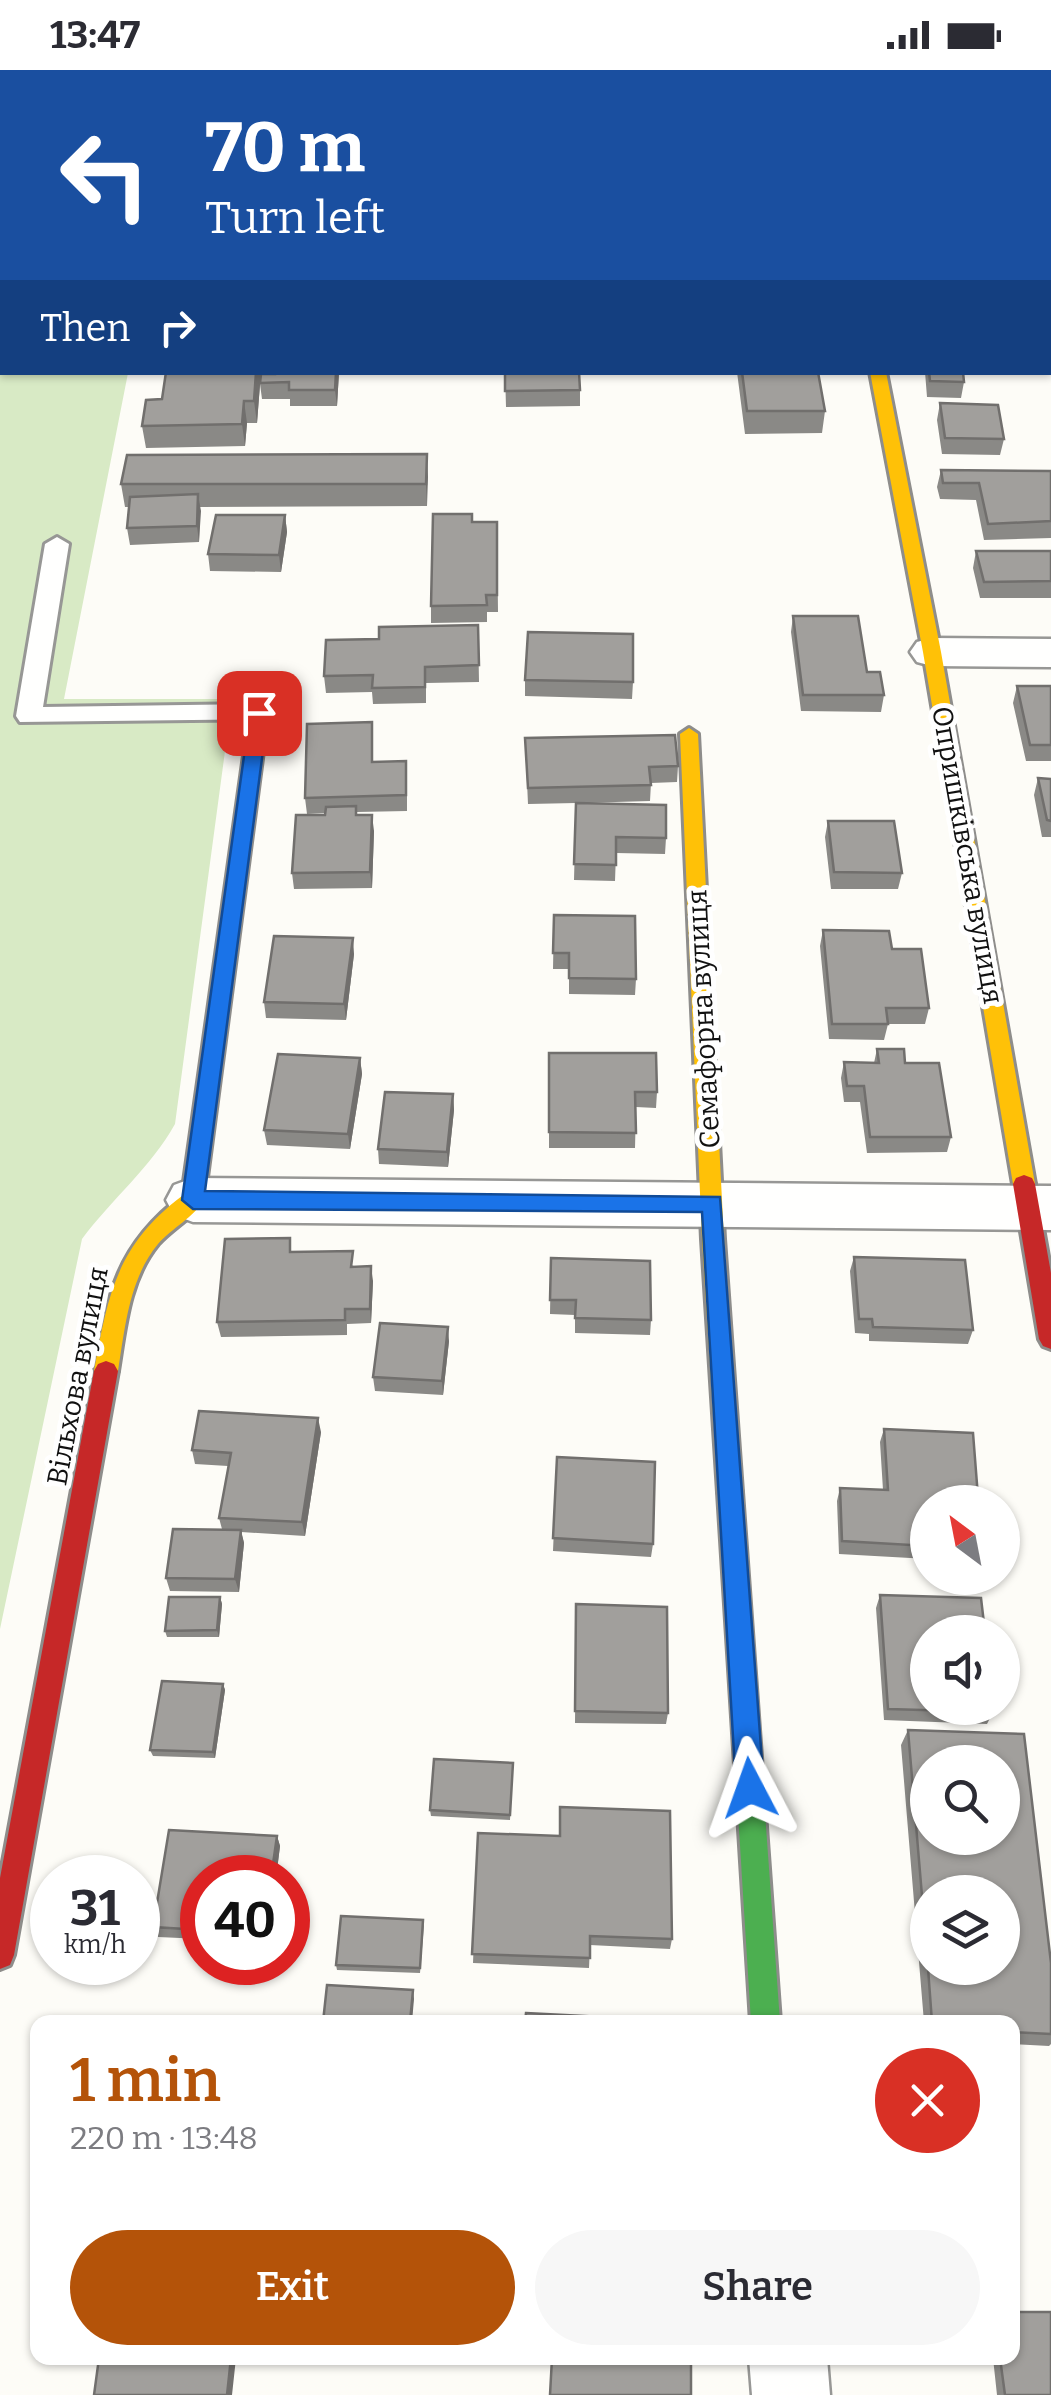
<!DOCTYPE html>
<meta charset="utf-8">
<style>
body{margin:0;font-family:Bitter,serif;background:#f7f7f7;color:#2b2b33;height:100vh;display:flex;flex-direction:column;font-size:38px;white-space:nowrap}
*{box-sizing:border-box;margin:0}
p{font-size:32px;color:#7c7c81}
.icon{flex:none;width:55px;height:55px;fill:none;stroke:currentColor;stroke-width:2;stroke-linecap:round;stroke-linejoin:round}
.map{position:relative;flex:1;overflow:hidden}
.side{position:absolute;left:30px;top:1945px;width:990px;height:350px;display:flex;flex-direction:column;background:#fff;border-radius:20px;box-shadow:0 2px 8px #0004}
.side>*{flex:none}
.top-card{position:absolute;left:0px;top:0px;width:1052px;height:305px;box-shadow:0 2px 8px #0004;background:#1a4fa0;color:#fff;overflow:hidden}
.needle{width:65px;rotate:328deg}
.tools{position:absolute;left:910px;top:1415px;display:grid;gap:20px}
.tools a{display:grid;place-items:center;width:110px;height:110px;border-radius:50%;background:#fff;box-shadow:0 2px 8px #0004;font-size:50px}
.speed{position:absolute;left:30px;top:1785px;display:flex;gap:20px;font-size:50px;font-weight:700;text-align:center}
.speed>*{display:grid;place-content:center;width:130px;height:130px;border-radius:50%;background:#fff;box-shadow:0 2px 8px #0004;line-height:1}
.speed small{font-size:25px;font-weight:400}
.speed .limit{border:15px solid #d22;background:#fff;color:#111}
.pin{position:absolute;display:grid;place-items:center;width:85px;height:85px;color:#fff;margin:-42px;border-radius:20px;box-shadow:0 5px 15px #0006}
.me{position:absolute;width:110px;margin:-55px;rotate:356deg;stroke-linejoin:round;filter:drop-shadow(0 0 8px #0008)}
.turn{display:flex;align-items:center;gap:35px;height:210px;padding:0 40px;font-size:45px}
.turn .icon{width:130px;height:130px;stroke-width:2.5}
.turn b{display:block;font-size:70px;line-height:85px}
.then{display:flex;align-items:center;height:95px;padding:0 40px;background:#0003;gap:20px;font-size:38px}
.round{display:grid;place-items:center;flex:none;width:105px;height:105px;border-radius:52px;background:#f7f7f7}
.summary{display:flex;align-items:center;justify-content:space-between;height:170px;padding:0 40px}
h1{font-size:60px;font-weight:600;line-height:75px;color:#b45309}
.button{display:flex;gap:20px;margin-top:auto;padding:20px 40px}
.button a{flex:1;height:115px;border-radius:60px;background:#b45309;color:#fff;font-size:40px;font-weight:600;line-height:115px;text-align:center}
.button a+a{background:#f7f7f7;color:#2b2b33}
.status{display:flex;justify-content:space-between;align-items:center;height:70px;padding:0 50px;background:#fff;direction:ltr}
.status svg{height:28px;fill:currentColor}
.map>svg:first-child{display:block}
</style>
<div class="status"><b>13:47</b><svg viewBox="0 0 49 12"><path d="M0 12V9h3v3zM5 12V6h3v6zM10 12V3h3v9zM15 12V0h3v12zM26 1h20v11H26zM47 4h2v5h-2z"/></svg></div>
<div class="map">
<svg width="1051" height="2325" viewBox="0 0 1051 2325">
<rect width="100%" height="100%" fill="#fdfcf7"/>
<path fill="#d8eac5" d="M0,0L562,2H2V302L128,303L64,629H232L175,1054C151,1097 112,1129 82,1169L0,1559Z"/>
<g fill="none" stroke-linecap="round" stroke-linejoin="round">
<defs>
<path id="lane" d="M57,467L69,474L43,637L259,634L268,637L272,643L268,649L20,652L16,646L45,474Z"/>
<path id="street" d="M803,0H835V2H804Z
M1050,201H1051V223H1050Z
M932,568L1051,569V597L932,596L917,592L910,582L917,572Z
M193,1108L1051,1116V1160L193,1152L174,1145L166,1130L174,1115Z
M749,2288H827L830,2325H752Z"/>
<path id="fast" d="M730,1411L739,1414L742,1422L780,1952H751L718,1422L721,1414Z"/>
<path id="slow" d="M870,302H886L941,582L1035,1114L1032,1120H1016L1013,1114L923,582Z
M259,637L268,643L204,1130C194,1147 172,1158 158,1174C129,1209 125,1258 118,1301L114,1308L106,1311L98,1308L94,1301C108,1224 117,1175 182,1126L250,643Z
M689,658L698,664L724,1169L742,1422L739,1430L730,1433L721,1430L718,1422L702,1169L680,664Z"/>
<path id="jam" d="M1024,1105L1032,1108L1035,1114L1051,1203V1279L1043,1276L1039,1269L1013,1114L1016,1108Z
M106,1291L114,1294L118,1301L14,1885L10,1895L0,1899V1808L94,1301L98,1294Z"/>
</defs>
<use href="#lane" stroke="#979795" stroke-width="6"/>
<use href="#street" stroke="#979795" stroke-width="5"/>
<use href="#fast" stroke="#8e8d8b" stroke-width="6"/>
<use href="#slow" stroke="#8e8d8b" stroke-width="6"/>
<use href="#jam" stroke="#8e8d8b" stroke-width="6"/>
<use href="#lane" fill="#fffffe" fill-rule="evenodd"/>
<use href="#street" fill="#fffffe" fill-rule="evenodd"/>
<use href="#fast" fill="#4caf50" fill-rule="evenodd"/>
<use href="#slow" fill="#ffc107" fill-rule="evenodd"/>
<use href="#jam" fill="#c62828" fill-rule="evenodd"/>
</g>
<path fill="#8a8986" d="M587,0H627V2H587Z
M728,0H778V2H728Z
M275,302H339L337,336H290V329H262L260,314L257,353H247L245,376L146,378L142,356L162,329L260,308L275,304Z
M505,302L580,320V336L506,337Z
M737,302H818L825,341L822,363L745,364Z
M925,302H964V312L961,328L927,327Z
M940,333L1004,369L1000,385L942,384L937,350Z
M427,384V436L200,437L199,472L130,475L127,458L129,437H125L121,414Z
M941,400L1051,401V468L984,470L976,430L940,429L937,417Z
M285,445L287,462L281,502L210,501L208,484Z
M472,452H497L498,542H487V552L431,553V536Z
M976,481H1051V528H980L973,498Z
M793,546L867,602L884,625L881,642L801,641L791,562Z
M478,555L479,612L426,613V633L373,634L372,622L326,623L324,606L379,569Z
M525,610L633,612L632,629L525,626Z
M1017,616H1051V691H1026L1013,633Z
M372,652L373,692L407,707V741L357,742V745L374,761L372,818L294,819L292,803L325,745L326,743L307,744L305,728Z
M525,668L678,696L677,712L651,713L650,731L581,733L666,768L665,784L616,783L615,811L574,810L576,733L528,734Z
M1038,708L1051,709V767H1042L1034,725Z
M828,751L902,803L898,819H831L825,767Z
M554,845L636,909L635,925L569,924V899H553Z
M823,860L892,879L929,938L925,954H888L884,970L829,969L820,876Z
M354,884L346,950L266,948L264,932Z
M877,979L905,993L951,1067L947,1082L867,1083L860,1032H844L841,1008L844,992L874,993Z
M549,983L657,1022L656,1038L636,1037L635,1078H549Z
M360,988L362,1004L350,1079L267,1075L264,1060Z
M453,1024L454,1040L448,1097L379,1094L378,1079Z
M293,1182L354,1196L373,1211L371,1253L347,1254V1265L221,1267L217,1252Z
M854,1187L973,1260L968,1274L869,1271V1264L855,1263L850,1201Z
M551,1188L651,1250L650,1265L575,1263V1245L550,1244Z
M449,1271L443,1325L375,1321L373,1307Z
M884,1359L978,1427L976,1432H928V1489L839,1484L837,1431L840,1418L883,1420L880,1372Z
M321,1362L305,1466L241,1462L244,1473L239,1522L170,1521L166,1508L222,1459L219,1448L228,1396L195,1394L192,1380Z
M557,1387L653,1474L651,1487L553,1481Z
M880,1525L993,1642L987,1654L884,1650L876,1538Z
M220,1527L222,1534L219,1567H167L165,1561Z
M576,1534L668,1643L666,1654L575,1653Z
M223,1614L225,1620L215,1688L153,1686L150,1680Z
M908,1660L1051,1893V1974L1049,1976L1012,1974V1952H924L901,1675Z
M513,1693L510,1750L431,1746L430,1740Z
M169,1760L277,1766L280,1776L276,1808H202V1869L158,1867L153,1857Z
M478,1763L672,1869L670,1879L590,1875L589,1898L473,1893Z
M424,1855L420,1903L337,1900L336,1895Z
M993,2288H1012L1051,2325H997Z"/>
<path fill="#716f6d" d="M256,302H261L257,353L254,331Z
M336,302H339L337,336L335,320Z
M244,331L247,353L245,376L242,354Z
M427,384L428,407L427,436L426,414Z
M198,424L201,441L199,472L197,456Z
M285,445L287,462L281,502L279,485Z
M372,745L374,761L372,818L370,802Z
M353,868L354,884L346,950L344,934Z
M360,988L362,1004L350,1079L348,1064Z
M453,1024L454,1040L448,1097L447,1082Z
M371,1196L373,1211L371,1253L370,1239Z
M448,1257L449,1271L443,1325L442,1311Z
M318,1348L321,1362L305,1466L302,1452Z
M241,1460L244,1473L239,1522L235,1509Z
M220,1527L222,1534L219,1567L217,1560Z
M223,1614L225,1620L215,1688L213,1682Z
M277,1766L280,1776L276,1808H271Z
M413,1920L414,1929L412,1952H410Z
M231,2288H236L232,2325H227Z"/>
<path fill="#a19f9c" stroke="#716f6d" stroke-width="2.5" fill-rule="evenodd" d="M901,0H932L933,2H901Z
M1050,250H1051L1050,285Z
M166,302H256L254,331H244L242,354L142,356L146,330L162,329Z
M275,302H336L335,320H289V312L260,313L261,304H275Z
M505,302H579L580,320L505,321Z
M742,302H818L825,341H747Z
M929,302H963L964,312L930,311Z
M940,333L998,335L1004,369L945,368Z
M427,384L426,414H121L127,385Z
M941,400L1051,401V451L988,454L979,413H943Z
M198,424L197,456L127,458L130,427Z
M433,444H472V452H497V525H486L487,535L431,536Z
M216,445H285L279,485L208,484Z
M976,481H1051V511L984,512Z
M793,546H858L867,602H880L884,625H803Z
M478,555L479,595L425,597V617L372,618L373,605L324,606L326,570L379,569V557Z
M528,562L633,564V612L525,610Z
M1017,616H1051V675H1030Z
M372,652V692L406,691V725L305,728L307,654Z
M675,665L678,696L649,697L651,715L528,718L525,668Z
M1038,708L1051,709V751L1047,750Z
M576,733L666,735V768L616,767V795L574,794Z
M356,736V745H372L370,802L292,803L296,745H325L326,737Z
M828,751H894L902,803L834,802Z
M554,845L635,846L636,909L569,908V883H553Z
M823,860L889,861L892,879H921L929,938H886L888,954H832Z
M274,866L353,868L344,934L264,932Z
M877,979H904L905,993H939L951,1067H870L864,1016H847L844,992L879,993Z
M549,983H656L657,1022H635L636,1063L549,1062Z
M278,984L360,988L348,1064L264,1060Z
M385,1022L453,1024L447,1082L378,1079Z
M290,1168V1182L353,1181L351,1197L371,1196L370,1239H345V1250L217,1252L225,1169Z
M854,1187L965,1190L973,1260L873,1257L872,1249H859Z
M551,1188L650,1191L651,1250L575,1248L576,1230H550Z
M380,1253L448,1257L442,1311L373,1307Z
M199,1341L318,1348L302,1452L219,1448L231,1383L192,1380Z
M884,1359L973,1363L978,1427H962V1432H928V1476L842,1471L840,1418L888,1420Z
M557,1387L655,1392L653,1474L553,1468Z
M173,1459L241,1460L235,1509L166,1508Z
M880,1525L981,1528L985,1562H928V1638H993V1642L888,1639Z
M169,1527H220L217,1560L165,1561Z
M576,1534L667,1537L668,1643L575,1641Z
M162,1611L223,1614L213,1682L150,1680Z
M908,1660L1024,1664L1051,1893V1964L1012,1962V1952H932L928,1898H1002V1822H928V1897ZM928,1692H1002V1768H928Z
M434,1689L513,1693L510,1745L430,1740Z
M560,1737L670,1741L672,1869L590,1866V1888L472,1884L478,1763L560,1766Z
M169,1760L277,1766L271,1808H202V1860L153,1857Z
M341,1846L423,1850L420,1898L336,1895Z
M327,1915L413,1920L410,1952H323Z
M526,1943L680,1951V1952H525Z
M1012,2242H1051V2325H1005L1000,2288H1012Z
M99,2288H231L227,2325H94Z
M552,2288H691V2325H550Z"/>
<path fill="#1a73e8" stroke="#114b97" stroke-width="2.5" d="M259,637L268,643L205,1121L720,1127L764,1718L760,1727L750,1731L740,1727L736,1718L702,1142L193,1139L182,1130L250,643Z"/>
<g text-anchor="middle" stroke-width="10" stroke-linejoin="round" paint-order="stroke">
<g font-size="28" fill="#111" stroke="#fff">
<text transform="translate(968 785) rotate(80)" y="10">Опришківська вулиця</text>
<text transform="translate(703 949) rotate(-93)" y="10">Семафорна вулиця</text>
<text transform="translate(77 1306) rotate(-79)" y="10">Вільхова вулиця</text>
</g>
</g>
</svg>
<div class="tools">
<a><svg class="needle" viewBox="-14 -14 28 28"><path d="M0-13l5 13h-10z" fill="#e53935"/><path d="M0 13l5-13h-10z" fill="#7c7c81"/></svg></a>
<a><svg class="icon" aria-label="sound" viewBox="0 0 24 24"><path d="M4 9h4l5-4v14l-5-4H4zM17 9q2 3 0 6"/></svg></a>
<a><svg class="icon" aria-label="search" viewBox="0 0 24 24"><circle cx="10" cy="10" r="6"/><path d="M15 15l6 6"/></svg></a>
<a><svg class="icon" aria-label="layers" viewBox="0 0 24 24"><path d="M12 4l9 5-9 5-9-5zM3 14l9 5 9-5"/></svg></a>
</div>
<div class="speed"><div>31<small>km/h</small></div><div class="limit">40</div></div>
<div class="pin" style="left:259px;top:643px;background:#d93025"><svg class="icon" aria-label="arrive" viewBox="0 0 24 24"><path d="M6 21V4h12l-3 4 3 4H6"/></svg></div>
<svg class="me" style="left:750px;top:1718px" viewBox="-20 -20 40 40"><path d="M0-17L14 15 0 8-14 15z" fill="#1a73e8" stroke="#fff" stroke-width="4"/></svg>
<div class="top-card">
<div class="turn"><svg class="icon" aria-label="left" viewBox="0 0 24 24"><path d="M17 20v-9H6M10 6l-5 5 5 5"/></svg><div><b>70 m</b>Turn left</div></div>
<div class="then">Then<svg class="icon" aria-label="right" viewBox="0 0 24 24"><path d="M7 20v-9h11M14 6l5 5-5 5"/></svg></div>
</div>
<section class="side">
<div class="summary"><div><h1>1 min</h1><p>220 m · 13:48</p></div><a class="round" style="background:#d93025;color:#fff"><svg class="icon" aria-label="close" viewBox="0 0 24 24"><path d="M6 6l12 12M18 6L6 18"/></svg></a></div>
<div class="button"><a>Exit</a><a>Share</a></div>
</section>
</div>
